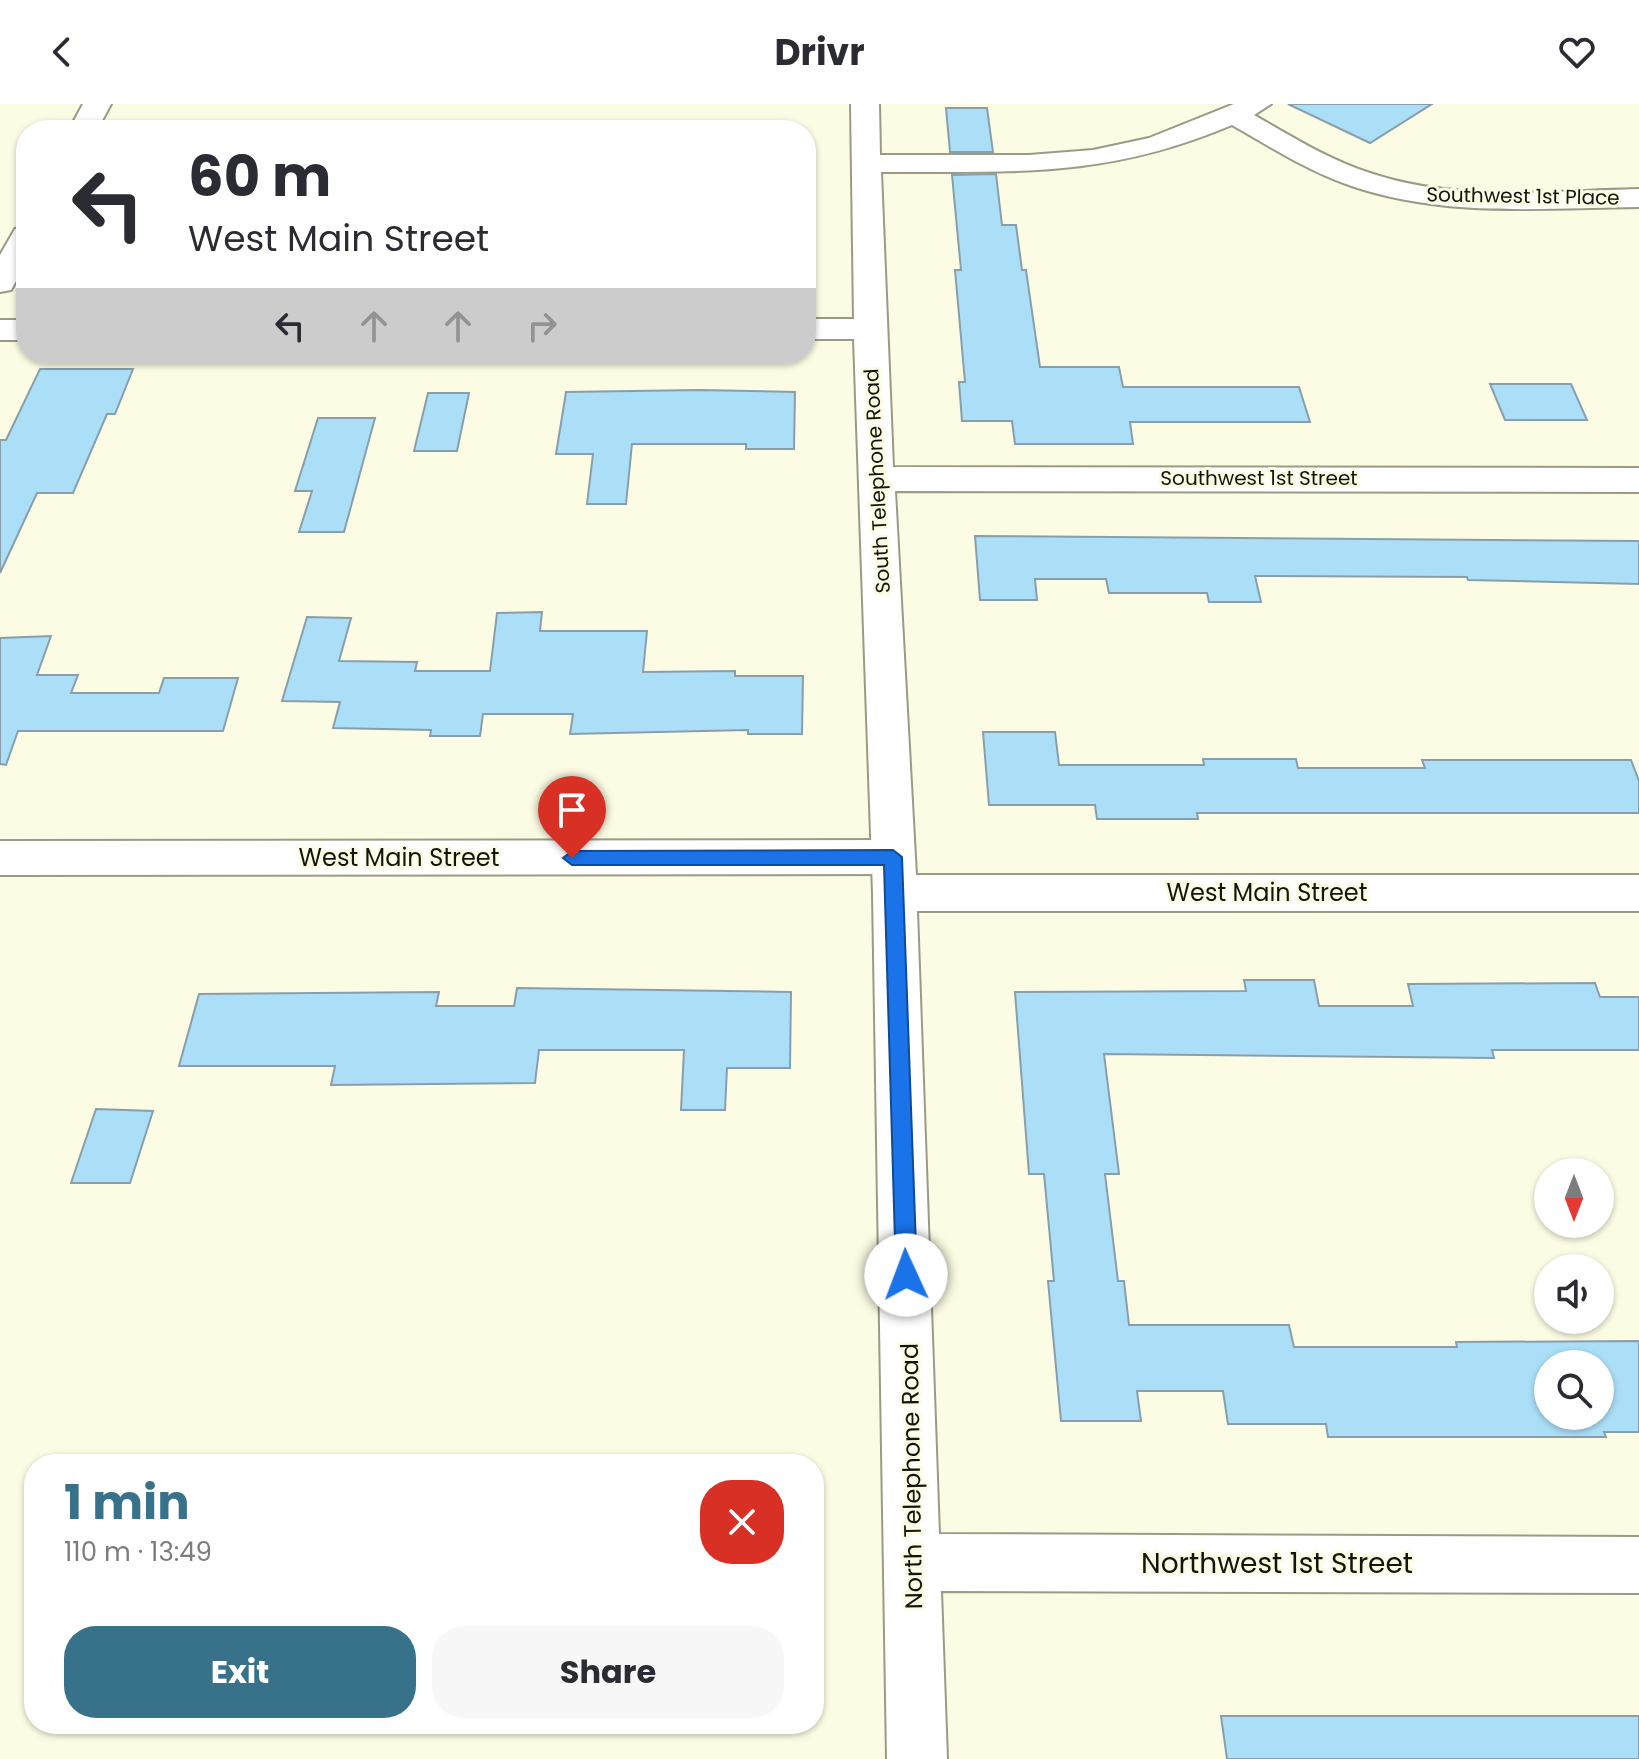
<!DOCTYPE html>
<meta charset="utf-8">
<style>
body{margin:0;font-family:Poppins,sans-serif;background:#f7f7f7;color:#2b2b33;height:100vh;display:flex;flex-direction:column;font-size:30px;white-space:nowrap}
*{box-sizing:border-box;margin:0}
p{font-size:26px;color:#7c7c81}
.icon{flex:none;width:44px;height:44px;fill:none;stroke:currentColor;stroke-width:2;stroke-linecap:round;stroke-linejoin:round}
.map{position:relative;flex:1;overflow:hidden}
.sheet{position:absolute;left:24px;top:1350px;width:800px;height:280px;display:flex;flex-direction:column;background:#fff;border-radius:32px;box-shadow:0 2px 6px #0004}
.sheet>*{flex:none}
.guide{position:absolute;left:16px;top:16px;width:800px;height:244px;border-radius:32px;box-shadow:0 2px 6px #0004;background:#fff;color:#2b2b33;overflow:hidden}
.needle{width:52px;rotate:180deg}
.buttons{position:absolute;left:1534px;top:1054px;display:grid;gap:16px}
.buttons a{display:grid;place-items:center;width:80px;height:80px;border-radius:50%;background:#fff;box-shadow:0 2px 6px #0004;font-size:40px}
.pin{position:absolute;display:grid;place-items:center;width:68px;height:68px;color:#fff;margin:-82px -34px;border-radius:50% 50% 50% 0;rotate:-45deg;box-shadow:0 0 8px #0007}
.pin .icon{rotate:45deg}
.me{position:absolute;width:88px;margin:-44px;rotate:358deg;stroke-linejoin:round;filter:drop-shadow(0 0 6px #0008)}
.turn{display:flex;align-items:center;gap:28px;height:168px;padding:0 40px;font-size:36px}
.turn .icon{width:104px;height:104px;stroke-width:2.5}
.turn b{display:block;font-size:56px;line-height:68px}
.lanes{display:flex;align-items:center;height:76px;padding:0 40px;background:#0003;justify-content:center;gap:40px;direction:ltr}
.lanes .off{opacity:.35}
.round{display:grid;place-items:center;flex:none;width:84px;height:84px;border-radius:32px;background:#f7f7f7}
.overview{display:flex;align-items:center;justify-content:space-between;height:136px;padding:0 40px}
h1{font-size:48px;font-weight:700;line-height:60px;color:#37718a}
.button{display:flex;gap:16px;margin-top:auto;padding:16px 40px}
.button a{flex:1;height:92px;border-radius:32px;background:#37718a;color:#fff;font-size:32px;font-weight:700;line-height:92px;text-align:center}
.button a+a{background:#f7f7f7;color:#2b2b33}
header{display:flex;justify-content:space-between;align-items:center;height:104px;padding:0 40px;background:#fff;font-size:36px;font-weight:700}
.map>svg:first-child{display:block}
</style>
<header><svg class="icon" aria-label="back" viewBox="0 0 24 24"><path d="M15 5l-7 7 7 7"/></svg>Drivr<svg class="icon" aria-label="heart" viewBox="0 0 24 24"><path d="M12 20l-8-8c-3-5 5-10 8-4 3-6 11-1 8 4z"/></svg></header>
<div class="map">
<svg width="1639" height="1655" viewBox="0 0 1639 1655">
<rect width="100%" height="100%" fill="#fcfce4"/>
<path fill="#abdff8" stroke="#889fab" stroke-width="2" fill-rule="evenodd" d="M1288,0H1432L1370,39Z
M946,4H987L993,48H950Z
M996,70L1002,121H1016L1022,166H1026L1040,263H1119L1123,283H1299L1310,318H1130L1133,340H1015L1012,317H962L959,278H965L955,166H961L952,71Z
M40,265H133L115,310H107L73,389H37L0,469V336H6Z
M1490,280H1571L1587,316H1505Z
M699,286L795,288L794,345H746V340H632L626,400H587L593,350H556L566,288Z
M428,289H469L457,347H414Z
M318,314H375L344,428H299L312,387H295Z
M975,432L1639,437V480L1468,476L1467,473L1255,472L1261,498H1209L1207,489H1109L1106,475H1035L1037,496H980Z
M542,508L540,527H647L643,568L735,567V572H803L802,630H748V626L570,630L573,610H483L480,632H430L431,626L333,624L340,598L282,597L307,513L351,514L339,557L417,558L415,567H490L497,509Z
M51,532L37,571H78L71,589H159L164,574H238L223,627H18L6,661L0,660V534Z
M983,628H1055L1059,661H1204L1203,655H1296L1298,664H1425L1422,656H1631L1639,677V709H1197L1198,715H1097L1095,701H989Z
M1244,876H1314L1319,902H1413L1408,880L1595,879L1600,893H1639V946H1492L1494,954L1104,950L1119,1070H1105L1118,1177H1124L1129,1221H1289L1294,1243H1457L1456,1238L1639,1237V1328H1604L1606,1333H1328L1326,1320H1228L1223,1287H1137L1141,1317H1061L1048,1177H1054L1044,1070H1029L1015,888L1246,887ZM1548,1260H1600V1312H1548Z
M517,884L791,888L790,964H727L725,1006H681L684,946H539L535,979L331,981L335,962H179L199,890L439,888L436,902H514Z
M96,1005L153,1007L130,1079H71Z
M1221,1612H1639V1655H1227Z"/>
<g fill="none" stroke-linecap="round" stroke-linejoin="round">
<defs>
<path id="minor" d="M83,0H111L97,26H69Z
M851,0H879L880,51H1029L1093,46L1149,34L1234,0H1271L1254,11C1291,32 1329,56 1370,69C1456,98 1550,87 1639,85V103C1541,104 1440,114 1346,80C1306,66 1269,42 1232,21C1105,75 1014,67 881,68L893,363L1639,364V388L895,387L916,771H1639V807H917L939,1430L1639,1433V1489L941,1487L947,1655H887L873,789L854,235H806V215H854Z
M26,122V159L11,186L0,188V151L15,125Z
M0,216H26V236H0Z"/>
<path id="major" d="M893,736L908,741L914,753L908,765L893,770L0,771V737Z"/>
</defs>
<use href="#minor" stroke="#9b9b85" stroke-width="4"/>
<use href="#major" stroke="#9b9b85" stroke-width="4"/>
<use href="#minor" fill="#fff" fill-rule="evenodd"/>
<use href="#major" fill="#fff" fill-rule="evenodd"/>
</g>
<path fill="#1a73e8" stroke="#114b97" stroke-width="2" d="M893,746L902,753L917,1171L914,1178L906,1181L899,1178L896,1171L884,761H572L563,754L572,747Z"/>
<g text-anchor="middle" stroke-width="6" stroke-linejoin="round" paint-order="stroke">
<g font-size="20" fill="#14140c" stroke="#fcfce4">
<text transform="translate(1523 92) rotate(1)" y="7">Southwest 1st Place</text>
<text x="1259" y="381">Southwest 1st Street</text>
<text transform="translate(877 377) rotate(-93)" y="7">South Telephone Road</text>
</g>
<g font-size="24" fill="#14140c" stroke="#fcfce4">
<text x="399" y="762">West Main Street</text>
<text x="1267" y="797">West Main Street</text>
<text transform="translate(912 1372) rotate(-91)" y="8">North Telephone Road</text>
</g>
<g font-size="28" fill="#14140c" stroke="#fcfce4">
<text x="1277" y="1469">Northwest 1st Street</text>
</g>
</g>
</svg>
<div class="buttons">
<a><svg class="needle" viewBox="-14 -14 28 28"><path d="M0-13l5 13h-10z" fill="#e53935"/><path d="M0 13l5-13h-10z" fill="#7c7c81"/></svg></a>
<a><svg class="icon" aria-label="sound" viewBox="0 0 24 24"><path d="M4 9h4l5-4v14l-5-4H4zM17 9q2 3 0 6"/></svg></a>
<a><svg class="icon" aria-label="search" viewBox="0 0 24 24"><circle cx="10" cy="10" r="6"/><path d="M15 15l6 6"/></svg></a>
</div>
<div class="pin" style="left:572px;top:754px;background:#d93025"><svg class="icon" aria-label="arrive" viewBox="0 0 24 24"><path d="M6 21V4h12l-3 4 3 4H6"/></svg></div>
<svg class="me" style="left:906px;top:1171px" viewBox="-20 -20 40 40"><circle r="19" fill="#fff"/><path d="M0-13L10 11 0 6-10 11z" fill="#1a73e8"/></svg>
<div class="guide">
<div class="turn"><svg class="icon" aria-label="left" viewBox="0 0 24 24"><path d="M17 20v-9H6M10 6l-5 5 5 5"/></svg><div><b>60 m</b>West Main Street</div></div>
<div class="lanes"><svg class="icon" aria-label="left" viewBox="0 0 24 24"><path d="M17 20v-9H6M10 6l-5 5 5 5"/></svg><svg class="icon off" aria-label="ahead" viewBox="0 0 24 24"><path d="M12 20V5M6 11l6-6 6 6"/></svg><svg class="icon off" aria-label="ahead" viewBox="0 0 24 24"><path d="M12 20V5M6 11l6-6 6 6"/></svg><svg class="icon off" aria-label="right" viewBox="0 0 24 24"><path d="M7 20v-9h11M14 6l5 5-5 5"/></svg></div>
</div>
<section class="sheet">
<div class="overview"><div><h1>1 min</h1><p>110 m · 13:49</p></div><a class="round" style="background:#d93025;color:#fff"><svg class="icon" aria-label="close" viewBox="0 0 24 24"><path d="M6 6l12 12M18 6L6 18"/></svg></a></div>
<div class="button"><a>Exit</a><a>Share</a></div>
</section>
</div>
